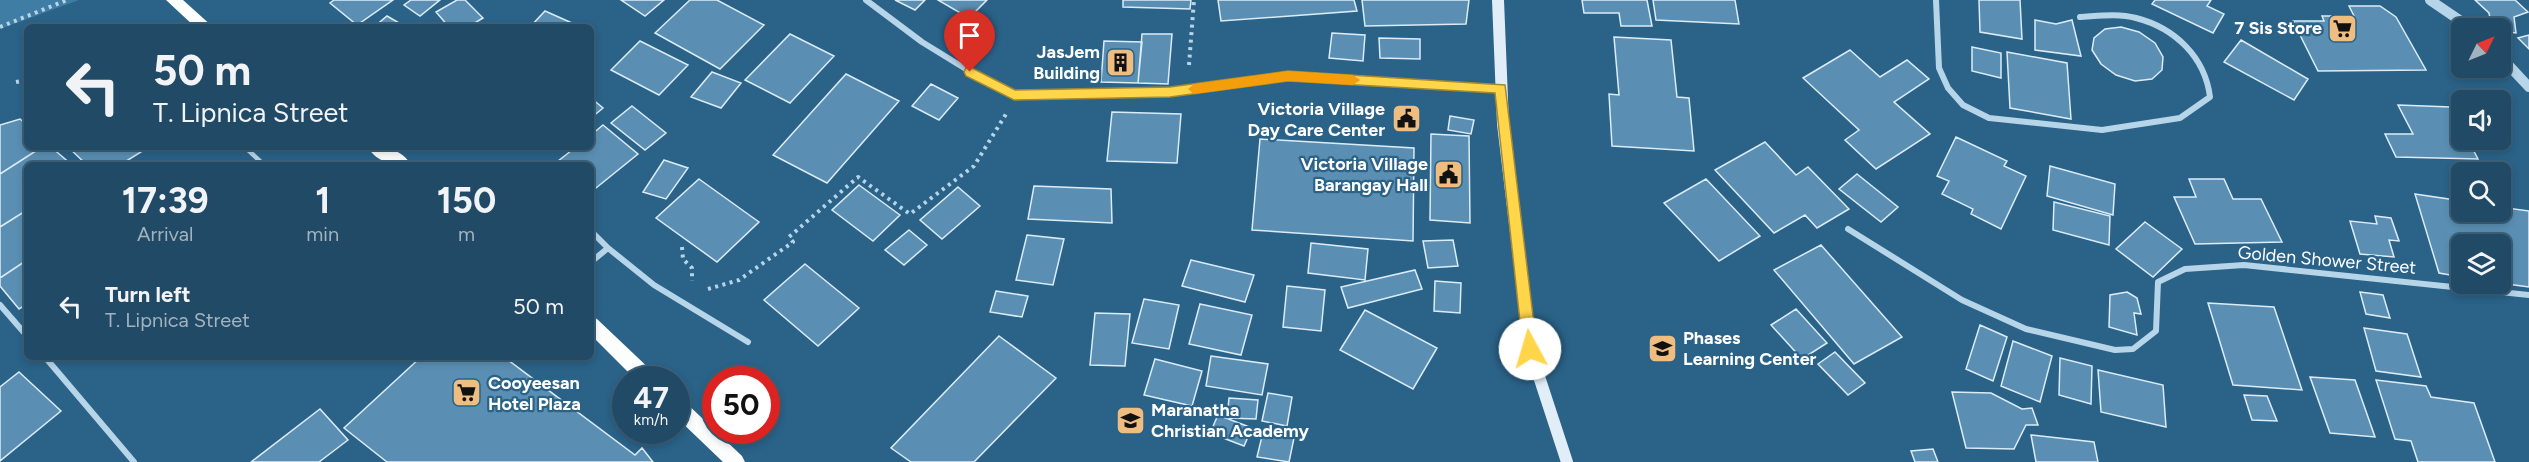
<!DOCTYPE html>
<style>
body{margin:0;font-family:Figtree,sans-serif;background:#2d546f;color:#f1f3f6;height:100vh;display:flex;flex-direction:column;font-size:22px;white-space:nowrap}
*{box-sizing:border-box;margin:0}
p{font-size:20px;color:#a2b3bf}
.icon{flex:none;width:33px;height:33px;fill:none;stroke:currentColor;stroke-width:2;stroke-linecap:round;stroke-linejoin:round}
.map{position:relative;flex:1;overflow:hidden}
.details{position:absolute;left:24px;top:162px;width:570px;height:198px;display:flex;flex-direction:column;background:#204a66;border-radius:9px;box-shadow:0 3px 9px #0003,0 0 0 2px #3d627a}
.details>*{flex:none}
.guide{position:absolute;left:24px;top:24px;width:570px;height:126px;border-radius:9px;box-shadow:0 3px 9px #0003,0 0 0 2px #3d627a;background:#204a66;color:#f1f3f6;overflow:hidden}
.needle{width:39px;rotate:47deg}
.buttons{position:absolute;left:2451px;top:18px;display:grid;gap:12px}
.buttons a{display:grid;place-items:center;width:60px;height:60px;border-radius:9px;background:#204a66;box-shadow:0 3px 9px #0003,0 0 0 2px #3d627a;font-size:30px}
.speed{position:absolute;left:612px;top:366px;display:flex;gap:12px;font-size:30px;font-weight:700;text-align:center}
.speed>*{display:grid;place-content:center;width:78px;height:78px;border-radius:50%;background:#204a66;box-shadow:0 3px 9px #0003,0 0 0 2px #3d627a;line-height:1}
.speed small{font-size:15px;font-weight:400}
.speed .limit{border:9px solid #d22;background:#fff;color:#111}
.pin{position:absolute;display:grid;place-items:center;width:51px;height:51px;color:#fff;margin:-62px -26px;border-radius:50% 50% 50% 0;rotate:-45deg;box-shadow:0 0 6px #0007}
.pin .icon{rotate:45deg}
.me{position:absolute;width:66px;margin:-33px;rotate:354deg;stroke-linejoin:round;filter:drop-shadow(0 0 4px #0008)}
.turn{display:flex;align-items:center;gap:21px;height:126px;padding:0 30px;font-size:27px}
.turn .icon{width:78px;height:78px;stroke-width:2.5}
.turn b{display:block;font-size:42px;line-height:51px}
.eta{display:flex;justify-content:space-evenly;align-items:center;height:102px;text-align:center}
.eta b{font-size:36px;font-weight:700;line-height:42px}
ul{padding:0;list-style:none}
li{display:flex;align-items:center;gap:18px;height:84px;padding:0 30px}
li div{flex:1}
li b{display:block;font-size:22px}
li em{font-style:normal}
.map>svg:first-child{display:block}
</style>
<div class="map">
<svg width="2529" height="462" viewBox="0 0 2529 462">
<rect width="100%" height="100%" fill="#2a6288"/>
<path fill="#3f7da4" d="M0,0H79L0,29Z"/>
<path fill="#5a8fb3" stroke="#dbecf7" stroke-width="1.5" d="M334,0H393L357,25L330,3Z
M411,0H440L420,16L404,5Z
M457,0H465L483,18L468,27H449L436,12Z
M621,0H664L645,16Z
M690,0H717L764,25L720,69L655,33Z
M895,0H925L915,10Z
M938,0H987L969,18Z
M1123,0H1191L1190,9L1123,7Z
M1218,0H1354L1357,11L1221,21Z
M1362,0H1469L1466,24L1365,26Z
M1582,0H1647L1652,26H1621L1619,13H1584Z
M1653,0H1735L1739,24L1656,20Z
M1979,0H2020L2022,39L1980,32Z
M2155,0H2211L2207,6L2224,14L2213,33L2152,4Z
M2475,0H2515L2528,12L2514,17L2516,33L2500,31V28H2492L2489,13Z
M2349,6H2380L2396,17L2426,70L2318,71L2293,21H2324L2322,16H2354Z
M545,11L581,27H530Z
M387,16L406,27H374Z
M2035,20L2056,24L2072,20L2081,56L2035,50Z
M2121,27L2139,32L2155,43L2163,57L2162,70L2152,79L2135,81L2116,75L2101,64L2092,50L2094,38L2105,29Z
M1332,33L1365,35L1363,61L1329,58Z
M790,34L834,56L790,103L745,80Z
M1142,34H1172L1168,84L1138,83Z
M2529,35V49L2518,38Z
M1614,37L1671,40L1677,97L1689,98L1694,151L1612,146L1609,94L1619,95Z
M1379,38L1420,39V59L1380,58Z
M2241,40L2308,79L2294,100L2224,62Z
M640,41L688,65L659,95L611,70Z
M1104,41L1142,42L1138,83L1101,82Z
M1972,47L2001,53V78L1972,71Z
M1850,50L1880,77L1907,60L1929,79L1894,102L1930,134L1876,169L1845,140L1859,130L1803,78Z
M2007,52L2067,63L2071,119L2010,108Z
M712,72L741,83L721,108L691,97Z
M846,74L899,101L827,183L773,155Z
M931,84L958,98L939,120L912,106Z
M591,98L603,108L591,118Z
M2398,105L2451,107L2462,127V140H2468L2478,159L2396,157L2385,134H2413Z
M632,106L666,133L645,150L611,123Z
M1112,112L1181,114L1177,163L1107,161Z
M1450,116L1474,120L1471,134L1448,130Z
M20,119L27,125V147H42L0,174V125Z
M603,125L638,154L591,192V165H553L576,147H591V135Z
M1431,134L1469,136L1470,223L1430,220Z
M1956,137L2007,161L2004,166L2026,176L2001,229L1971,214L1973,209L1942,194L1949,181L1937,176Z
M1260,139L1414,148L1413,241L1252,230Z
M1765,142L1796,175L1808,167L1849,209L1817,228L1805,215L1774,233L1715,170Z
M42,147H51L72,165H27V210L0,227V174Z
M68,147H149L120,165H87Z
M664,160L688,168L666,199L643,192Z
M2050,166L2115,184L2113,215L2047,196Z
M1857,174L1898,207L1881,222L1839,189Z
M699,179L759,222L717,262L656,218Z
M1706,179L1760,236L1719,261L1664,203Z
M2189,179H2224L2233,199H2261L2282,242L2195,244L2174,197H2196Z
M859,185L900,215L873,241L832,210Z
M1034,186L1111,189L1112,223L1028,219Z
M958,187L980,206L942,239L920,220Z
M2415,194L2462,201V212H2500V207L2529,211V287L2500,283V244H2462V277L2439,273Z
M2054,202L2110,216L2109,245L2053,230Z
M27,210V260L0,278V227Z
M2375,216L2391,218L2399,241L2389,240L2394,257L2360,254L2350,221L2377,224Z
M2145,222L2182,249L2153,277L2116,249Z
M909,230L927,245L904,265L885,250Z
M1027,235L1064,239L1053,285L1016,280Z
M1453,240L1458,266L1428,268L1423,241Z
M1311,243L1368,249L1365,280L1308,273Z
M1821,245L1902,337L1854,364L1774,270Z
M27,260V304L19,309L0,286V278Z
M1191,260L1254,275L1245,302L1182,286Z
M805,264L859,308L818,346L764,300Z
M1415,270L1422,289L1348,308L1341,287Z
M1435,281L1461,283L1460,313L1434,311Z
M1287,286L1325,290L1321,331L1283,327Z
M996,291L1028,296L1022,317L990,312Z
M2127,292L2137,298L2141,314L2134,313L2137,335L2109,327L2110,295Z
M2360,292L2383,295L2390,318L2366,314Z
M1144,299L1179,305L1169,349L1132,343Z
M2208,303L2274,307L2302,390L2233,385Z
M1200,304L1252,315L1241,355L1189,344Z
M1796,309L1827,343L1802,359L1771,325Z
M1365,310L1437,348L1413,389L1340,350Z
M1095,313L1130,314L1125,366L1090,365Z
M1980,325L2007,337L1993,381L1966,369Z
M2364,328L2407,334L2421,377L2376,371Z
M999,336L1056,378L974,462H911L891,448Z
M2013,341L2052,356L2040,402L2001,386Z
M1835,352L1865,383L1848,395L1818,364Z
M1211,356L1268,364L1262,395L1206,386Z
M421,357H504L635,455L642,448L653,462H387L344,428Z
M2060,358L2092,366L2091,404L2059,395Z
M1155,359L1202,371L1192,406L1144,395Z
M2098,370L2163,385L2166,427L2101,412Z
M19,372L61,411L0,461V387Z
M2310,377L2355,380L2375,437L2330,433Z
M2376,380L2426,386L2431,397L2474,403L2495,462H2418L2411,441L2395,439Z
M1952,392L1991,393L2022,409L2032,408L2038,425H2026L2014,449L1966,448Z
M1268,393L1292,397L1287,426L1262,421Z
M2244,395L2267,396L2277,421L2252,420Z
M1229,398L1258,400L1256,419L1227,418Z
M320,409L348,440L319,462H251Z
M1218,415L1252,428L1244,446L1210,433Z
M1263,432L1294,438L1289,462L1257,457Z
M2031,435L2094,442L2098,462H2036Z
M1933,449L1938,462H1915L1911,451Z"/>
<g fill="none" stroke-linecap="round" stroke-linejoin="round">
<path stroke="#b7d5e8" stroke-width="4" stroke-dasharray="3 4.5" stroke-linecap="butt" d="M0,27L67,0
M1189,65L1194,0
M16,82L27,80
M682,247L683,259L692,268V281
M708,289L739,280L793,242L789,237L858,177L910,214L974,166L1006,114"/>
<path stroke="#b7d5e8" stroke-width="4.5" d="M245,147L264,165"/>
<path stroke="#b7d5e8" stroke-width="6" d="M866,0L922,42L987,82L1014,95L1170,92L1288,76L1501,89
M1936,0L1939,68L1948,88L1963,105L1989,118L2102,130L2180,118L2210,97C2205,57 2175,28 2136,18C2118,13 2098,16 2080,17
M1848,229L1962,300L2026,329L2115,350L2133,349L2156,331L2158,282L2185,269L2244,265L2529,295
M591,231L608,248
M591,262L608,248L654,285L748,342
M0,305L27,336
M45,357L134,462"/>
<path stroke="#b7d5e8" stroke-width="10" d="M2430,0L2471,28
M2500,56L2529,87"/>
<path stroke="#e1eef8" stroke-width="12" d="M1498,0L1503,124L1530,349L1567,462"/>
<path fill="#fcfefe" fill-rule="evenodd" d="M166,0H183L213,27H195Z
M368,147C384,147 403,149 411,165C395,165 376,163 368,147Z
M591,316L597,319L655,374L658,380H636L591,335Z
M676,397L682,399L742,456L745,462H723L676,417Z"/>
</g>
<path fill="#ffd54a" stroke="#a68a30" stroke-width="1.5" d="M970,67L1015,90L1170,87L1288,71L1505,85L1537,349L1535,353L1530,355L1525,353L1523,349L1495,93L1288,81L1170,97L1014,100L966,76L964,72L966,68Z"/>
<path fill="#f59e0b" d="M1288,71L1353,75L1360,80L1353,85L1288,81L1194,94L1188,89L1194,84Z"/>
<defs>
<symbol id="supermarket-square" viewBox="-11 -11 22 22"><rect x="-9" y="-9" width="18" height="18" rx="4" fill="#eebd7f" stroke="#2a6288"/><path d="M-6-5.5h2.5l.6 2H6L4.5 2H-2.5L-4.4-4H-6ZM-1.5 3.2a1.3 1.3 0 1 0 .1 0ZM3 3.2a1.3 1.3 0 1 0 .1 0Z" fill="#111"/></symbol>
<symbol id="building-square" viewBox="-11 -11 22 22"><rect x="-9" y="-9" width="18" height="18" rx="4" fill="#eebd7f" stroke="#2a6288"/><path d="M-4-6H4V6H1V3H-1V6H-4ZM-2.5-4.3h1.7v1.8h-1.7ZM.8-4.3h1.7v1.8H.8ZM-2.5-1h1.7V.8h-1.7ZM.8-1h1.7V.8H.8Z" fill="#111"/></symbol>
<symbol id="civic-square" viewBox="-11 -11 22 22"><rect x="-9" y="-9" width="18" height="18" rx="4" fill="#eebd7f" stroke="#2a6288"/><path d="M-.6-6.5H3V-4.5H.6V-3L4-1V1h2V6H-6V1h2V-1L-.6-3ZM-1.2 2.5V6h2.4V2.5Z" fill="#111"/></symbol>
<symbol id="school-square" viewBox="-11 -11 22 22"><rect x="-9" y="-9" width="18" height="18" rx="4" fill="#eebd7f" stroke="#2a6288"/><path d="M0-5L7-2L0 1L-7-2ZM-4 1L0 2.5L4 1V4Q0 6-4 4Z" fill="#111"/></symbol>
</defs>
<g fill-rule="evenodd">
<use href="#supermarket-square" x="2326" y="12" width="33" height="33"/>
<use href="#building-square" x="1104" y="46" width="33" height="33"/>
<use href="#civic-square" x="1390" y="102" width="33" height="33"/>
<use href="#civic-square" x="1432" y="158" width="33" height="33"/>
<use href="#school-square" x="1646" y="332" width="33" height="33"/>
<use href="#supermarket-square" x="450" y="376" width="33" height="33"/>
<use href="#school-square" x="1114" y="404" width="33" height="33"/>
</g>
<g text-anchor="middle" stroke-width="4.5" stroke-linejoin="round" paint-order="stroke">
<g font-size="18" font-weight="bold" fill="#fff" stroke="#2a6288" text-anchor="end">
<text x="2322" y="34">7 Sis Store</text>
<text x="1100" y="58">JasJem<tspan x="1100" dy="21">Building</tspan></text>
<text x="1385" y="115">Victoria Village<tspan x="1385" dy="21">Day Care Center</tspan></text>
<text x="1428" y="170">Victoria Village<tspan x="1428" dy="21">Barangay Hall</tspan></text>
<text x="1683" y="344" text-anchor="start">Phases<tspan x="1683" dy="21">Learning Center</tspan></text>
<text x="488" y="389" text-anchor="start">Cooyeesan<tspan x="488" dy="21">Hotel Plaza</tspan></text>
<text x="1151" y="416" text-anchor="start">Maranatha<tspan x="1151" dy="21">Christian Academy</tspan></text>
</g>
<g font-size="18" fill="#fff" stroke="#2a6288">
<text transform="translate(2327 260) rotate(5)" y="6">Golden Shower Street</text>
</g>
</g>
</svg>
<div class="buttons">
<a><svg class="needle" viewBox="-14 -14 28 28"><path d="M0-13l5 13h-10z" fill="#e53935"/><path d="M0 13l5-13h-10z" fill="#a2b3bf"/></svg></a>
<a><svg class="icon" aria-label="sound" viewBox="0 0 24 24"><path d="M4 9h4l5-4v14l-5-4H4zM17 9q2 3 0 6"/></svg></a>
<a><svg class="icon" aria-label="search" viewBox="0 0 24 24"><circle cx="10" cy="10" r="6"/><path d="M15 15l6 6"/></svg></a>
<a><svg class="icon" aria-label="layers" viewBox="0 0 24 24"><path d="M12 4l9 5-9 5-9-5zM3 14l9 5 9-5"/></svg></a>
</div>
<div class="speed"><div>47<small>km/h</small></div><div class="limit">50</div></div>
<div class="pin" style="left:970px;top:72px;background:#d93025"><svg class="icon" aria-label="arrive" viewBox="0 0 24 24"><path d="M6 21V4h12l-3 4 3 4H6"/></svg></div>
<svg class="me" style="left:1530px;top:349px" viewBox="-20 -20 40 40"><circle r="19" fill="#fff"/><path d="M0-13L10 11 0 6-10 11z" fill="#ffd54a"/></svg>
<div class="guide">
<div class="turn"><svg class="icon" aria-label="left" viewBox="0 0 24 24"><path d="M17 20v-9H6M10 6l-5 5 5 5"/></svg><div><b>50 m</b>T. Lipnica Street</div></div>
</div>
<section class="details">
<div class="eta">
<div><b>17:39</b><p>Arrival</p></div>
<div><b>1</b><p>min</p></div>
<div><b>150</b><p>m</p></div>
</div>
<ul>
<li><svg class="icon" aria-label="left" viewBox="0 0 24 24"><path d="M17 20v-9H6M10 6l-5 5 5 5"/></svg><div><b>Turn left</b><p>T. Lipnica Street</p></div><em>50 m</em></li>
</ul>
</section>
</div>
